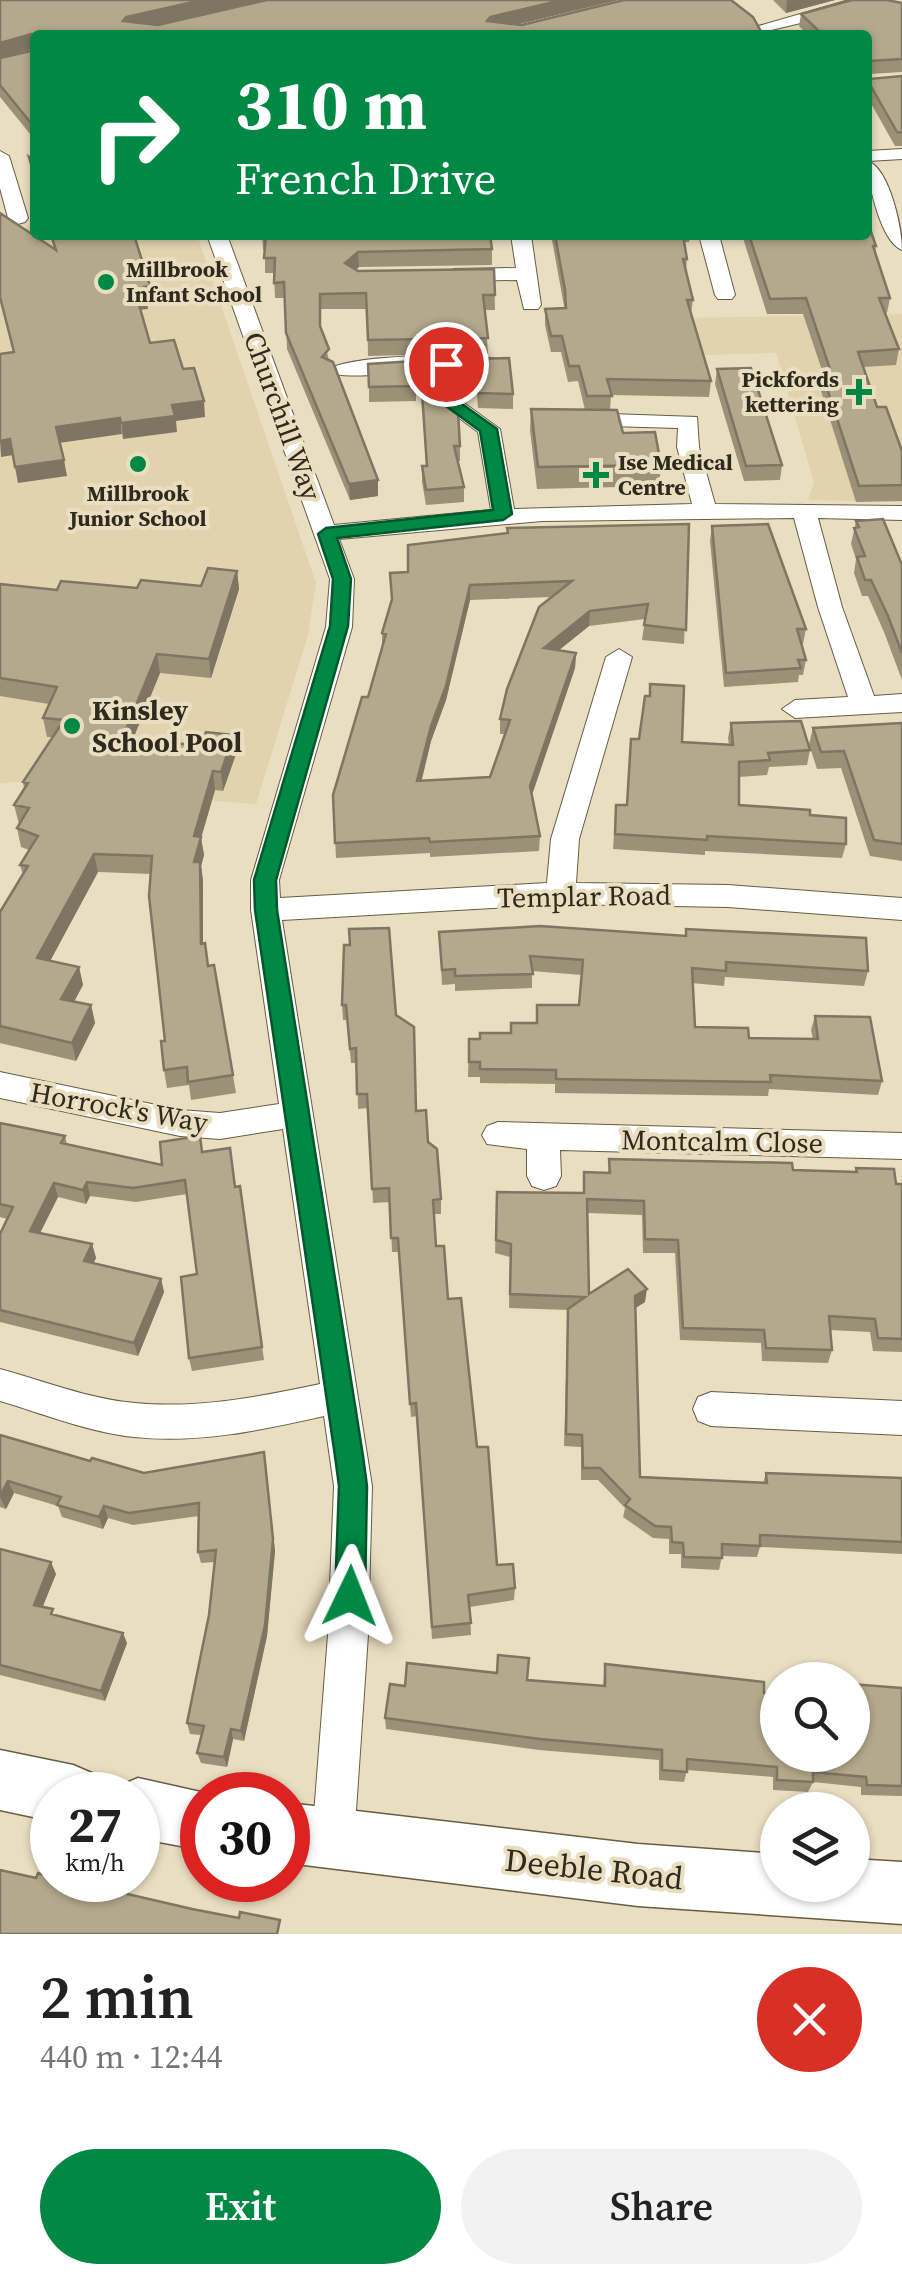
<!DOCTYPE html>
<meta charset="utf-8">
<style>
body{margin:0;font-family:"Source Serif 4",serif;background:#f2f2f2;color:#222;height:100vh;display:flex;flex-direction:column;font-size:38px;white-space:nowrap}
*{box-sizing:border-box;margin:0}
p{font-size:32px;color:#767676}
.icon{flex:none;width:55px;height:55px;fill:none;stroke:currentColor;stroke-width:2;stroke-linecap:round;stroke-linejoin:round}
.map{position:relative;height:1934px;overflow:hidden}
.side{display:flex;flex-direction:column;background:#fff;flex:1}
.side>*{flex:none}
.top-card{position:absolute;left:30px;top:30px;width:842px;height:210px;border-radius:10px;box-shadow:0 2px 8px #0004;background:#084;color:#fff;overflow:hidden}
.tools{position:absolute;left:760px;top:1662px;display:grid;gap:20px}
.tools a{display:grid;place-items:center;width:110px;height:110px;border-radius:50%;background:#fff;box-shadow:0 2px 8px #0004;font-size:50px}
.speed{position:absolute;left:30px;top:1772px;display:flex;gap:20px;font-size:50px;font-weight:700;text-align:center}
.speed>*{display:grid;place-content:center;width:130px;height:130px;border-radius:50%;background:#fff;box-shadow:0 2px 8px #0004;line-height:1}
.speed small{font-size:25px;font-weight:400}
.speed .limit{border:15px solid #d22;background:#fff;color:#111}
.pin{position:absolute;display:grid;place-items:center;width:85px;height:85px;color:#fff;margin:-42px;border:5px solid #fff;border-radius:50%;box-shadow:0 2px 10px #0007}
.me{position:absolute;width:110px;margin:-55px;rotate:2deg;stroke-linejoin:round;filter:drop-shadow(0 0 8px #0008)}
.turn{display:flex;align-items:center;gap:35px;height:210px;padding:0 40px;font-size:45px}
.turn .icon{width:130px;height:130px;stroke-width:2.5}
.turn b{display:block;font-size:70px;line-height:85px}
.round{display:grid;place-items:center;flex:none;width:105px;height:105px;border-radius:52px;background:#f2f2f2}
.head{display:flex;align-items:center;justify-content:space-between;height:170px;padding:0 40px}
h1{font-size:60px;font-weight:600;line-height:75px}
.primary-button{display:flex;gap:20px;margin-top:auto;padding:20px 40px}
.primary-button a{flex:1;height:115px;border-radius:60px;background:#084;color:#fff;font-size:40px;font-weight:600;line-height:115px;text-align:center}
.primary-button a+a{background:#f2f2f2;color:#222}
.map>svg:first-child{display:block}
</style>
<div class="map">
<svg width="902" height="1934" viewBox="0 0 902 1934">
<rect width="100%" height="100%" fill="#eadec0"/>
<path fill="#e1d3ad" d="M35,224V235H197L316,583L308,635L256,804L134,795L140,773L0,783V239Z
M902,314V502L808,500L814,482L776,353L640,357L632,319Z"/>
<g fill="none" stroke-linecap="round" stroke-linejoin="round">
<defs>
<path id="street" d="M849,0H870L851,11L763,32L755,27Z
M902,149V159L868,161V151Z
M0,151L9,156L28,218L25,222L18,224L8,218L0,188Z
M868,161C890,170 902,228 902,250C881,242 867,182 868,161Z
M207,235H227L334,525L491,510L478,432L443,406L437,371C416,371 337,381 326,371C345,354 470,353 497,359L500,364L497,369L458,371L464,403L500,429L514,509L692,504L677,447L678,428L574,425L571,420L574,415L582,413L697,417L699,447L715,504L902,506V520L818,518L842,607L874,696L902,694V712L795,718L782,709L795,700L848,697L818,607L794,518L542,521L339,539L354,579L352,627L279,880L280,898L547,883L551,839L606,657L619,649L632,657L579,839L576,883L728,885L902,898V920L728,907L561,904L282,920L372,1486L368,1635L354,1840L348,1855L333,1861L318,1855L312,1840L328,1635L334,1486L324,1416C262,1430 198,1444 134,1437C88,1432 44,1414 0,1401V1369C44,1381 89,1399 135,1403C197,1409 259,1397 320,1384L283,1129L220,1139L180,1136L0,1098V1072L180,1110L220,1113L279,1104L251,910V880L326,627L330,579Z
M511,235H531L541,305L538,309H524L517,280L454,281L444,275L454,269L516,268Z
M699,235H719L735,295L732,299H718L715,295Z
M498,1122L902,1133V1159L560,1150L561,1176L556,1186L544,1190L532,1186L527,1176V1149L487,1144L482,1135L487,1126Z
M711,1392L902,1401V1435L711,1426L698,1421L693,1409L698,1397Z"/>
<path id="secondary" d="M0,1750L73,1765L94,1774L103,1795H52V1821L0,1810Z
M138,1778L214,1795H202V1850L138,1838V1795H113L117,1787Z
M288,1803L638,1844L778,1854V1885H852V1859L902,1862V1924L638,1906L288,1863Z"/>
</defs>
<use href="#street" stroke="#665d42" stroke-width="2"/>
<use href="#secondary" stroke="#665d42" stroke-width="3"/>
<use href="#street" fill="#fff" fill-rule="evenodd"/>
<use href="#secondary" fill="#fff" fill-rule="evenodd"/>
</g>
<path fill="#9b9178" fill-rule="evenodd" d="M0,0H618L519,24L763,35H35V49L1,58L35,50V140L0,97Z
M773,0H835L786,13Z
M902,3V72L869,74L870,79L902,76V146H895L868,98V35H808L799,26L801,14Z
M262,235L492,249V265L359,267L356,270L358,271L494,269L495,310H485L488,353L368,356L367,309H321V329L329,360L378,480V496L350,500L287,349L285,298H275L274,273H265V250H263Z
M540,235H690L689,242H684L687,259L686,272L693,300L691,313L711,381L709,397L611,395L610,410L623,433L661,465L659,486L537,489L530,430L531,409L585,410L578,381L568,382L561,352H551L545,325V309L564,308V306L552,240H541Z
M742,235H868L876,246L875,253L890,298L887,313H885L899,349L896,365L864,367L877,407L902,451V501L856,502L821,391L824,376L803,314H767Z
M474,359L513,394V409L478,408Z
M717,369L782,465L780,480L744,481L715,384Z
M416,386V401L369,402V387Z
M422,393L460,446V461H458L464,487V502L426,505L422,482V466H426Z
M856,521L902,565V680L884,632L868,596H862L854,573L856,559L851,544Z
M689,524L684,644L642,640L645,619L589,626L559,650L576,653L575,668L532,794L540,836L539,851L430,857V853L336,858L333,795L368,697L382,647V633L392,601L408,572L507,533V528ZM552,597L500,719V734H505L490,777L421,781L431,741L446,700L470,600Z
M712,526L806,629L803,644H801L806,660L803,675H799L798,682L724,687L710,541Z
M237,571L239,589L211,678L160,673L133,739L201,746L234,735L236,754L223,791L215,790L201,838L204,855L201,866L203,881V943L209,966L214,965L236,1093L191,1100L189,1085L167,1088L164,1070L165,1041L151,874L98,872L50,961L79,967L83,985L74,1001L91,1005L95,1023L76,1061L0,1043V912L23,875L20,865L29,850L21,847L17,828L19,824L14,805L24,788L23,782L52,737H47L43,718L49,704L0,696V584L57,590L201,586Z
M731,723L810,750L807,765L769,767L767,775L739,777V805L810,815L846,844L842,858L705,851V855L613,849L616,805H627L682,742L729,745L728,738Z
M902,723V861L870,856L841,768L817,769L809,744L813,728Z
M439,932L868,971L864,986L725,977L724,986L692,983L695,1027L749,1038L813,1039L811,1030L815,1016L882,1081L878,1095L769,1089L768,1096L555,1093V1084L480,1083V1077H468L469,1039H480L510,1033L536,1023L537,1005H579L582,975L532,971V988L455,991V984L442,985Z
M344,945L396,1015L416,1111L428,1142L441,1199V1214H434L436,1246L477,1447L497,1565L515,1588L514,1600L470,1607L471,1635L432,1639L417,1416L411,1417L398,1252H392L390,1202L373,1203L368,1108L358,1109L357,1063H351L347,1020H343L342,1005Z
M0,1123L65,1136L67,1144L162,1165L203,1152L235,1187L240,1186L264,1360L192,1371L189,1358L197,1274L187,1194L136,1202L90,1196L86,1204L58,1197L40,1233L92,1244L96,1258L93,1263L161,1279L164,1292L138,1356L0,1322V1234L7,1219L0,1217Z
M609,1159L793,1170L855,1172L856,1168L896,1184H902V1352L873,1351L870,1332L830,1330L832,1350L828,1363L762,1361L761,1343L680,1340L675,1253H643L642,1215L588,1213L589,1294L645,1302L636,1308L640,1477L763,1483L766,1473L902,1478V1554L760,1547L757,1557L722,1556L719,1570L681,1568V1554H669V1539L653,1538L623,1517L625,1508L598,1480H581V1447L564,1446L568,1310L509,1308L510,1257L495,1253L497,1192L583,1193L584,1172L608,1173Z
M0,1435L90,1461L144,1473L264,1452L275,1551L267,1636L244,1741L233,1739L227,1767L201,1763L197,1753L201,1735L190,1734L187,1723L209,1615L215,1562L201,1563L198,1552L199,1516L133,1525L108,1518L103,1529L62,1517L58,1506L14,1493L6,1509L0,1507Z
M0,1549L56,1574L42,1607L55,1615L127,1643L105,1701L0,1675Z
M605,1664L764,1693L778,1755L902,1688V1796L861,1795V1787L813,1782L808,1792L773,1790V1777L687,1770L684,1782L659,1780V1760L539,1750L386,1729L385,1718L405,1686H603Z"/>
<path fill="#7e7662" d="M202,0H264L125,35L123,21L126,17Z
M562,0H618L490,31L487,21L490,17Z
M787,0H835L786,13Z
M32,34L34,48L0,58V43Z
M358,252L359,267L345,278V263Z
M150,286L152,301L147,302L148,309L138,310L136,294L144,287Z
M204,401L205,417L176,421L177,432L123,439L121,423L172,405Z
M120,418L122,434L59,443L56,427Z
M10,439L13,455L1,457L0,441Z
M64,460L67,476L18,483L15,467Z
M378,480V496L350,500L349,484Z
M237,571L239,589L211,678L209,659Z
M470,585V600L446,700L431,741L418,796L417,781L431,726Z
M590,611L589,626L543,663L544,648Z
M576,653L575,668L530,801V786Z
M157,654L160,673L126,756L123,737Z
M234,735L236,754L223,791L221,772Z
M213,771L215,790L201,838L204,855L201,866L203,881V962L194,862V836Z
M94,854L98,872L42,976L37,958Z
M79,967L83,985L66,1017L61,999Z
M91,1005L95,1023L76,1061L72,1043Z
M87,1182L90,1196L86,1204L83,1190Z
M54,1183L58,1197L34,1245L30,1231Z
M92,1244L96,1258L88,1275L84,1261Z
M161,1279L164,1292L138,1356L134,1343Z
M647,1289L645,1302L633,1309L635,1296Z
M264,1452L275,1551L267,1636L244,1741L241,1731Z
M8,1481L14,1493L6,1509L0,1497Z
M104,1506L108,1518L103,1529L99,1517Z
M51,1562L56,1574L39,1616L34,1605Z
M123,1633L127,1643L105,1701L101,1691Z
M231,1729L233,1739L227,1767L224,1757Z"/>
<path fill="#b4a98c" stroke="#7e7662" stroke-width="2.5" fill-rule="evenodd" d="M0,0H202L126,17L123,21L158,25L267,0H562L490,17L487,21L522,25L624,0H731L753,17L763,35H35V37L32,34L0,43Z
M852,0H887L902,3V59L870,61L868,64V35H823L801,14Z
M35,50V128L0,85V58Z
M868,69L870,79L902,76V133L897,132L868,81Z
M29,157L35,162V178Z
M0,213L56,250L51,235H134L150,286L144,287L146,293L136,294L150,343L174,340L183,369L194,368L204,401L172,405L175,416L121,423L120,418L56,427L64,460L15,467L10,439L0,441V354L14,352L0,297Z
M868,223L876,246H873L890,298H879L899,349L858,352L877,407H886L902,451V485L859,486L823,376L832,375L806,298L770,299L749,235H868Z
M266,235H490L492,249L358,252L345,263L358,271L494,269L495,295H483L488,338L368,340L366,293L320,294V326L329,349L322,357L333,362L378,480L349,484L286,333L284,282L274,283L275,258H264Z
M555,235H683L687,259H683L693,300H687L711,381L607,379L612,396H587L579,366H569L562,336H551L545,309L566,308L565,290Z
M509,358L513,394L478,393L474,359Z
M414,361L416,386L369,387L368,364Z
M751,368L782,465L746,466L717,369Z
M422,393L458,412L460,446H454L464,487L426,490L422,466H427Z
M531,409L617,410L623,433L655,432L661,465L538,467Z
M883,519L902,565V653L888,616L871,580H865L857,557L865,556L854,528L859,527L856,521Z
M689,524L686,630L644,625L648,604L590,611L544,648L576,653L530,786L540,836L430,842L429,838L335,843L333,795L362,697H368L386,634L382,633L392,599L390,573L408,572V545L508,533L507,528ZM572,581L539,607L507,689L500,719L510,720L490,777L417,781L431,726L446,686L470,585Z
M768,524L806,629H797L806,660H798L801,668L726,673L712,526Z
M208,568L237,571L209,659L157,654L123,737L201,746L206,732L234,735L221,772L213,771L194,836L201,837L194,862H200L201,944L205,943L208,966L214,965L233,1075L188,1082L187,1067L164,1070L161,1041H165L149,896L152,856L94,854L37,958L79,967L61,999L91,1005L72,1043L0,1026V912L28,866L20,865L38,836L17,828L29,808L14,805L28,783L23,782L64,720L43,718L57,687L0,678V584L57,590L61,581L137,588L141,580L201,586Z
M650,684L684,686L682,742L733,745L731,723L801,721L810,750L768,753L770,760L739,762V805L810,810V815L846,818V844L707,836V840L615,834L616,805H627L631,739H639L645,696H650Z
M902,723V844L874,840L844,751L821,752L813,728Z
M540,926L686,936V929L866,938L868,971L726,962V971L692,968L695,1027L748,1028L749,1038L818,1039L815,1016L870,1017L882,1081L770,1075L771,1082L556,1079V1070L480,1069V1062H469V1039H480V1033H511V1023H537V1005H579L583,960L530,956L533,974L455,976V969L442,970L439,932Z
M389,928L396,1015L414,1027L416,1111L426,1110L428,1142L437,1149L441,1199L433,1200L436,1246H444L448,1299L461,1298L477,1447H488L497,1565L513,1564L515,1588L468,1595L471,1623L432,1627L416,1403L410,1404L398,1238H391L389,1188L372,1189L367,1094H357L356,1048L350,1049L346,1005H342L344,945H350L349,929Z
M0,1123L65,1136L61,1143L162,1165L160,1142L200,1136L202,1152L230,1148L235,1187L240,1186L262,1347L189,1358L181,1277L197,1274L185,1180L133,1188L87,1182L83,1190L54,1183L30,1231L92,1244L84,1261L161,1279L134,1343L0,1310V1234L13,1207L0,1204Z
M609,1159L792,1163L793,1170L857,1172L856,1168L894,1169L896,1184H902V1339L878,1338L875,1319L829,1316L832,1350L766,1348L764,1330L683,1328L678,1240L645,1239L644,1201L587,1199L589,1294L628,1269L647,1289L635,1296L640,1477L767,1483L766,1473L902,1478V1542L760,1535V1546L722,1544V1558L684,1557L683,1543L672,1542L671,1527L655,1526L625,1505L630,1499L600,1468H583L582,1435L566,1434L568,1309L585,1297L510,1294L511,1244L496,1240L497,1192L584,1193V1172L610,1173Z
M0,1435L90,1461L92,1458L144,1473L264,1452L273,1539L265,1625L241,1731L231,1729L224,1757L197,1753L204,1726L187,1723L209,1615L216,1550L198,1552L199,1503L129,1513L104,1506L99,1517L57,1505L61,1497L8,1481L0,1496Z
M0,1549L51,1562L34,1605L53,1609L51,1614L123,1633L101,1691L0,1665Z
M498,1655L529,1658L527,1680L605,1686V1664L764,1682V1693L778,1694V1755H852V1684L902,1688V1786L867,1785L866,1777L813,1772V1782L777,1780V1767L687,1759V1772L662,1770V1750L540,1739L385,1718L390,1684L405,1686L407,1663L497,1673Z
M0,1870L36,1878L38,1873L52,1877V1880H67L192,1909L239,1918L240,1912L280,1920L277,1934H0Z"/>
<path fill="#084" stroke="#00582c" stroke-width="2.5" d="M446,359L455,364L462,404L497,429L512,514L503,520L337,538L351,579L348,626L276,880L277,910L363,1456L367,1486L365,1596L361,1606L350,1611L340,1606L335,1596L339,1486L335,1456L255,910L254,880L330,626L333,579L318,534L326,528L493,510L480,431L446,406L438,364Z"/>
<g fill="#084" stroke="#eadec0" stroke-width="4">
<circle cx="106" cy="282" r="10"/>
<path d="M854 377h10v10h10v10h-10v10h-10v-10h-10v-10h10z"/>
<circle cx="138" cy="464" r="10"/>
<path d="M591 460h10v10h10v10h-10v10h-10v-10h-10v-10h10z"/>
<circle cx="72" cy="726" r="10"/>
</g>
<g text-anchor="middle" stroke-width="8" stroke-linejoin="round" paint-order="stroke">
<g font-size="22" font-weight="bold" fill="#2e2a1e" stroke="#eadec0" text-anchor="start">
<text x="126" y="277">Millbrook<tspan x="126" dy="25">Infant School</tspan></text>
<text x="839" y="387" text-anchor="end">Pickfords<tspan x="839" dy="25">kettering</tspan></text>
<text x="618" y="470">Ise Medical<tspan x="618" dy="25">Centre</tspan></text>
<text x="138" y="501" text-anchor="middle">Millbrook<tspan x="138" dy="25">Junior School</tspan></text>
</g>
<g font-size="28" fill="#2e2a1e" stroke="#eadec0">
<text transform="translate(283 416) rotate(70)" y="10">Churchill Way</text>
<text transform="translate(584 896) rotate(-1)" y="10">Templar Road</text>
<text transform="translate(119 1107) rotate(10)" y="10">Horrock's Way</text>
<text transform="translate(722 1141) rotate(1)" y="10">Montcalm Close</text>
</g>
<g font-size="28" font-weight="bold" fill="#2e2a1e" stroke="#eadec0" text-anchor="start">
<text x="92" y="720">Kinsley<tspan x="92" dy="32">School Pool</tspan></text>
</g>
<g font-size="32" fill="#2e2a1e" stroke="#eadec0">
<text transform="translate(594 1869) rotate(6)" y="11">Deeble Road</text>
</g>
</g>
</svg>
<div class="tools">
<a><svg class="icon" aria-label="search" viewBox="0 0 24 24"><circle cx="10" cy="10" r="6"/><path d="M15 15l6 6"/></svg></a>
<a><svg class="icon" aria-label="layers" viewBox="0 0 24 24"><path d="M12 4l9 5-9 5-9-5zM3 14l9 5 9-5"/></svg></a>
</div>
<div class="speed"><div>27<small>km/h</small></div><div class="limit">30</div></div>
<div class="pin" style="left:446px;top:364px;background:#d93025"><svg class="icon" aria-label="arrive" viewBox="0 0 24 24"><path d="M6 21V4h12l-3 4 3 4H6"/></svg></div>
<svg class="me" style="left:350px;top:1596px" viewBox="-20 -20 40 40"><path d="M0-17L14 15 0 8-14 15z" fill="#084" stroke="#fff" stroke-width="4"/></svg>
<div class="top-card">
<div class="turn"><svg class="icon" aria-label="right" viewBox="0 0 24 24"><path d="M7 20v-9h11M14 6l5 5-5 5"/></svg><div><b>310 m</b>French Drive</div></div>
</div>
</div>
<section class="side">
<div class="head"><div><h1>2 min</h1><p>440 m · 12:44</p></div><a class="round" style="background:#d93025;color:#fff"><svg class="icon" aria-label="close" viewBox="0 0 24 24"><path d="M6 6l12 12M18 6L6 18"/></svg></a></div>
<div class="primary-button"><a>Exit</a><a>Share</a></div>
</section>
